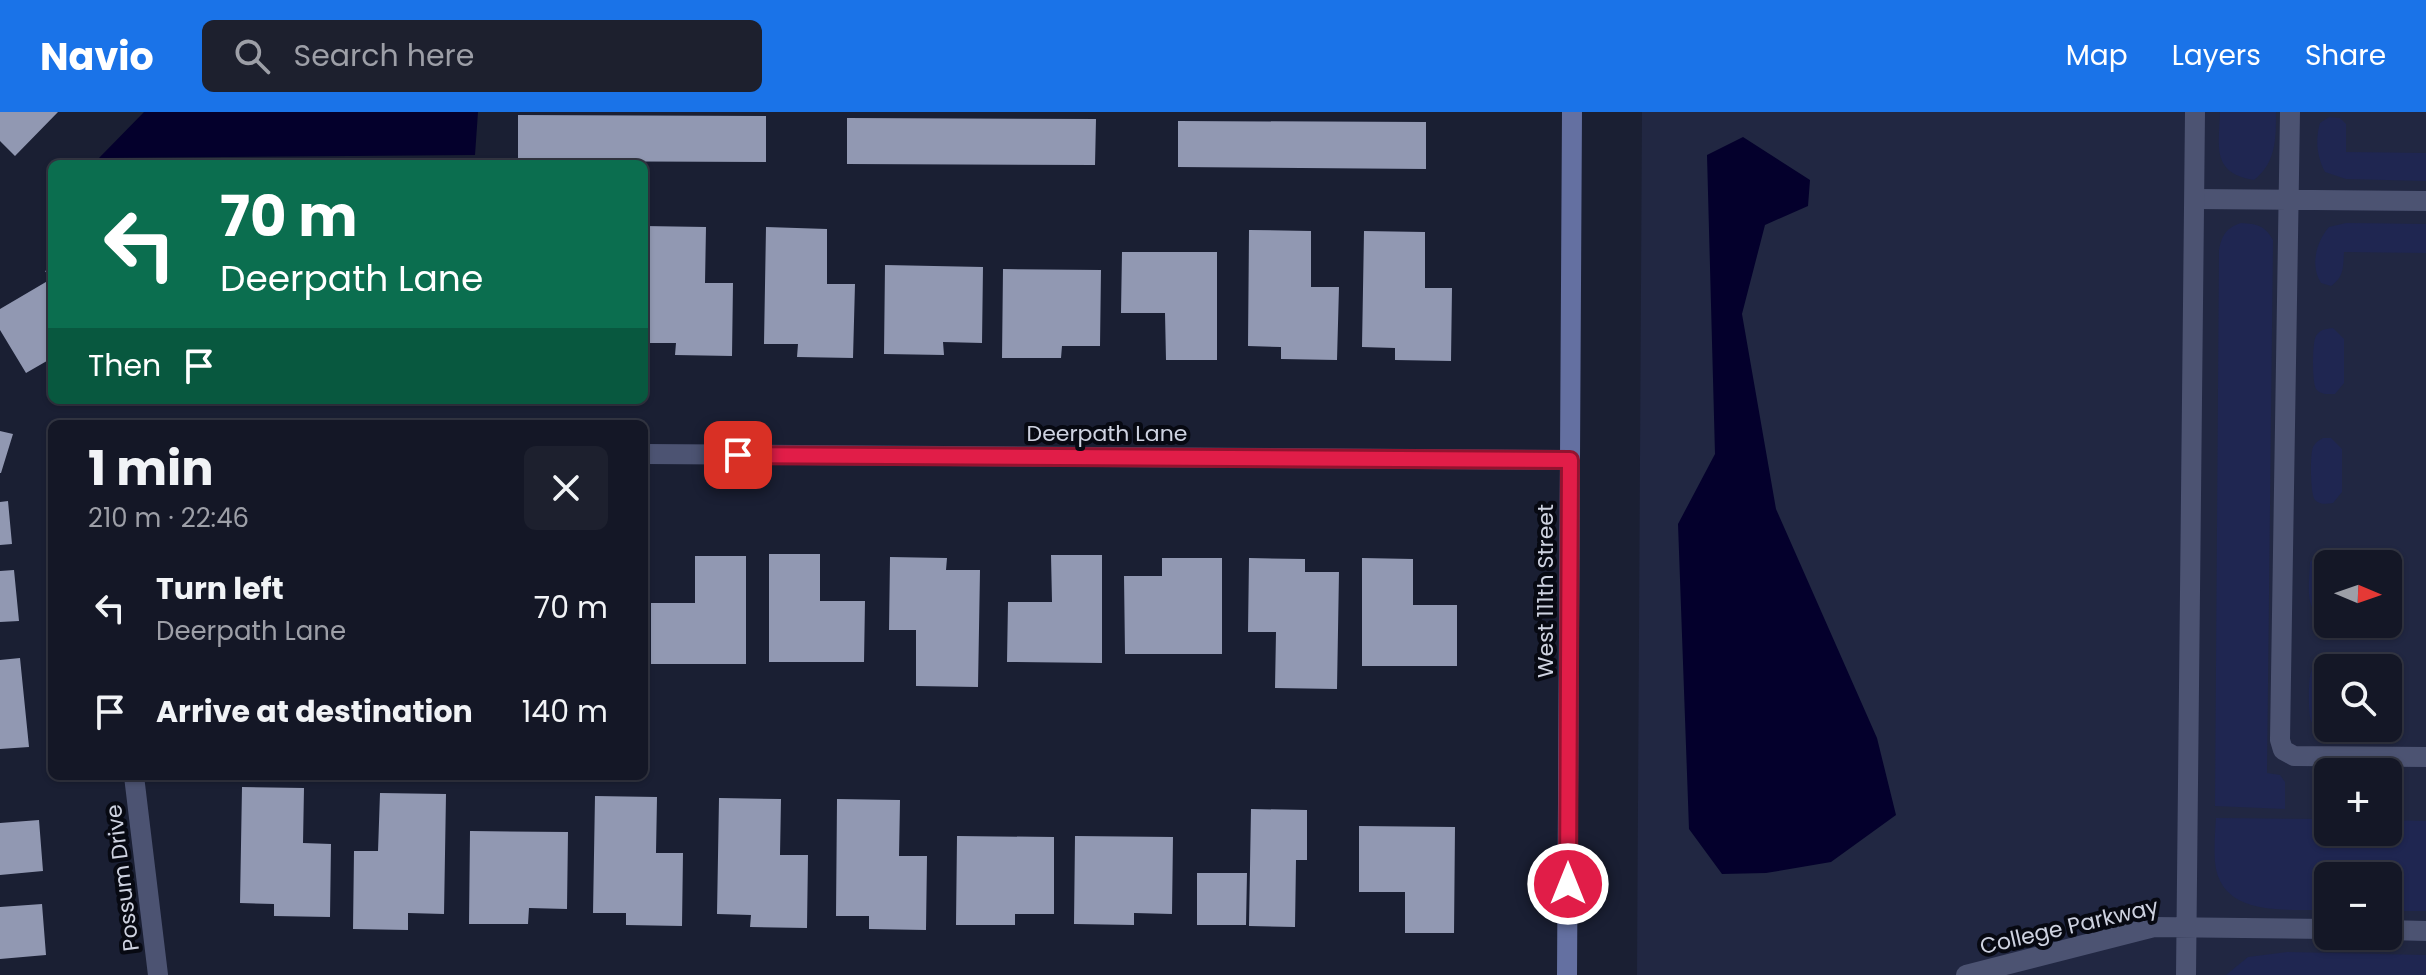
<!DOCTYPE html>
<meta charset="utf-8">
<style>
body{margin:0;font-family:Poppins,sans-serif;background:#1d202e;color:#f1f3f6;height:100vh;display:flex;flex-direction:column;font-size:30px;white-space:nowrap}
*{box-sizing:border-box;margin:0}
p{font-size:26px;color:#9d9fa7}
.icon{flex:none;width:44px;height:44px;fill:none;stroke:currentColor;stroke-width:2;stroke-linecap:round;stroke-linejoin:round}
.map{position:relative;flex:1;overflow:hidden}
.side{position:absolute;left:48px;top:308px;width:600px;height:360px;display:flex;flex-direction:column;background:#141726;border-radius:12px;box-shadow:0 2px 6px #0004,0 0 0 2px #333643}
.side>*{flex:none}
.hud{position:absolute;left:48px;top:48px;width:600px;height:244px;border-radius:12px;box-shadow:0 2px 6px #0004,0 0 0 2px #333643;background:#0b6e4f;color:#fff;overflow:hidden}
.needle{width:52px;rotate:92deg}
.buttons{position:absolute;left:2314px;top:438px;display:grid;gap:16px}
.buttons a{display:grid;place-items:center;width:88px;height:88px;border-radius:12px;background:#141726;box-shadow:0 2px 6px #0004,0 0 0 2px #333643;font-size:40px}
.pin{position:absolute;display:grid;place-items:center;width:68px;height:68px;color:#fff;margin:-34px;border-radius:16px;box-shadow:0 4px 12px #0006}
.me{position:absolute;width:88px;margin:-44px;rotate:0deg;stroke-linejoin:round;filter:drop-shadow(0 0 6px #0008)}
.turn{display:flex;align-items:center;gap:28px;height:168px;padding:0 40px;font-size:36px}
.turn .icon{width:104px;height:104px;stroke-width:2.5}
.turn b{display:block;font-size:56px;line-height:68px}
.then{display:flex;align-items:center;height:76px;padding:0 40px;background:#0003;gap:16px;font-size:30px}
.round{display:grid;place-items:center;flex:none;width:84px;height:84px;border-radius:12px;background:#1d202e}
.overview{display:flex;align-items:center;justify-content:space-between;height:136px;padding:0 40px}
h1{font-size:48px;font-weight:700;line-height:60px}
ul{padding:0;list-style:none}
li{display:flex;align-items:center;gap:24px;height:104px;padding:0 40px}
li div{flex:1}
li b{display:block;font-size:30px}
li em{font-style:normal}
header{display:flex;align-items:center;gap:48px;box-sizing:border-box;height:112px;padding:0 40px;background:#1a73e8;color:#fff}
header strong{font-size:38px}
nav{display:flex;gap:44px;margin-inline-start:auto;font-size:28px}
.search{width:560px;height:72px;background:#1d202e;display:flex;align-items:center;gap:20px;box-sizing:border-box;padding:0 28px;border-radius:12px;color:#9d9fa7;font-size:30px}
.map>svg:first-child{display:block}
</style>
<header>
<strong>Navio</strong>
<div class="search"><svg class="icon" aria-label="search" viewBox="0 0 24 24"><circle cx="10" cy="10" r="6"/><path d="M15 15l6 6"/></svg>Search here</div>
<nav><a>Map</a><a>Layers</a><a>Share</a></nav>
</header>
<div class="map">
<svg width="2426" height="863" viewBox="0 0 2426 863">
<rect width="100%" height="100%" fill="#1a1f33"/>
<path fill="#212742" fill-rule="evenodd" d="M1642,0H2426V863H1637ZM2328,452H2388V512H2328ZM2328,556H2388V616H2328ZM2328,660H2388V720H2328ZM2328,764H2388V824H2328Z"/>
<path fill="#1f2651" d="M2220,0H2276C2276,27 2276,51 2254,68C2211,61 2219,35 2220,0Z
M2329,5L2340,6L2346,12V40L2426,41V69L2346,67L2325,60C2317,45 2315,28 2320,11Z
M2241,111C2258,112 2265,114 2273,128L2267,661L2280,663L2285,670V697L2215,694L2219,138C2222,123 2226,116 2241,111Z
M2346,111L2426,112V141L2344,140C2343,156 2344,165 2331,174L2321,171C2310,154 2316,130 2329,115Z
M2333,216L2344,227V271L2335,282C2328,282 2321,283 2316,277C2312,271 2312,230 2316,224C2320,217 2326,217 2333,216Z
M2323,326H2331L2342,337V380L2333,391C2327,392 2320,393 2315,388C2310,382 2310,342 2313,335C2316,330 2318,329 2323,326Z
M2330,438L2336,443L2340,452H2328V504C2302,506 2310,468 2310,450L2321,439Z
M2329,549L2337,556H2328V615C2321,616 2315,616 2311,609C2308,602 2308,563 2312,557C2316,551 2322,550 2329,549Z
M2216,706L2328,707V720H2388V708L2426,709V799H2388V764H2328V798C2287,797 2220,806 2215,750C2214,736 2215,720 2216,706Z
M2287,840L2426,843V863H2226L2248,845Z"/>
<path fill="#04002c" d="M144,0H478L475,43L99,46Z
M1743,25L1810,68L1808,94L1765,113L1742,202L1776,397L1877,626L1896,703L1831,750L1766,761L1722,762L1689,717L1678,412L1715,342L1707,43Z"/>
<path fill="#9198b2" d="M0,0H58L15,44L0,29Z
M518,3L766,4V50L518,49Z
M847,6L1096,7L1095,53L847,52Z
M1178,9L1426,10V57L1178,55Z
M644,114L706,115L705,171H733L732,244L675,243L676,231H644Z
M766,115L827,117V172H855L853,246L797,245L798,232H764Z
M1249,118L1311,119V175H1339L1337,248L1281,247V235L1248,234Z
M1364,119L1425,120V176H1452L1451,249L1395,248V236L1362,235Z
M1122,140H1217V248H1166L1165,201H1121Z
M885,153L983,155L982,231L943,230L944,243L884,242Z
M52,156V246L26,261L0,218V197L51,167L45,159Z
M1003,157L1101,158L1100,234H1062L1061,246H1002Z
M0,319L13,322L1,361H0Z
M8,389L12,432L0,433V390Z
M769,442H820V489H865L864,550H769Z
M1051,443H1102V551L1007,550L1008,490H1052Z
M695,444H746V552H651V491H695Z
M890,445L947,446L946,458H980L978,575L916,574V518H889Z
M1162,446H1222V542H1125L1124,464H1162Z
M1249,446L1305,447V460H1339L1337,577L1275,576L1276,520H1248Z
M1362,446L1413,447V493H1457V554H1362Z
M14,458L19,509L0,510V459Z
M20,546L29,635L0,637V548Z
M242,675L304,676L303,731L331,732L330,805L274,804V792L240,791Z
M380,681L446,682L444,802L408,801V818L353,817L354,739H378Z
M595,684L657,685L656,741H683L682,814L626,813V801H593Z
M719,686L781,687L780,743H808L807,816L750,815L751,803L717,802Z
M837,687L900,688L899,744H927L926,818L869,817V804H836Z
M1251,697L1307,698V748H1296L1295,815L1249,814Z
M39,708L43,759L0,763V711Z
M1359,714L1455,715L1454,821H1405V780H1359Z
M470,719L568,720L567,797L529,796L528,812H469Z
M957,724L1054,725V802H1015V813H956Z
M1075,724L1173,725L1172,802L1134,801V813L1074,812Z
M1197,761H1247L1246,813H1197Z
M42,792L46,843L0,847V795Z"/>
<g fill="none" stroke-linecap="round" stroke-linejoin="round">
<path stroke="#4c5372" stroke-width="20" d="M2290,0L2280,628L2283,638L2294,644L2426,645
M2195,87L2426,89"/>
<path stroke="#4c5372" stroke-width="20" d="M644,342L1570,348
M134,664L158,863
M2388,818L2426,819
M1966,863L2154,815L2328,817
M2186,863L2195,0"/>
<path stroke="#6470a1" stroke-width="20" d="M1567,863L1572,0"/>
</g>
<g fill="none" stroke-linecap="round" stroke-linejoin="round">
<defs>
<path id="route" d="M738,343L1570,348L1568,772"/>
</defs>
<use href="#route" stroke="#92132f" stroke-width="20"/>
<use href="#route" stroke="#e11d48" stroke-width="14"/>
</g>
<g text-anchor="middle" stroke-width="8" stroke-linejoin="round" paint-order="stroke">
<g font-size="22" fill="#ced2e0" stroke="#070912">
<text x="1107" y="329">Deerpath Lane</text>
<text transform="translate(1545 479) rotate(-90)" y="8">West 111th Street</text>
<text transform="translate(122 766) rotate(-97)" y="8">Possum Drive</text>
<text transform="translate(2069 814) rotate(-13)" y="8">College Parkway</text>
</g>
</g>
</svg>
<div class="buttons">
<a><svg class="needle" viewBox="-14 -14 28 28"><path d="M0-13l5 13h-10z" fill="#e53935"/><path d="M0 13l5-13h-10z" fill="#9d9fa7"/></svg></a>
<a><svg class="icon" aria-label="search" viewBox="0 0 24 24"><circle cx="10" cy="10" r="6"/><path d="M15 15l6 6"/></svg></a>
<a>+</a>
<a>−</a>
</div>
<div class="pin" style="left:738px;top:343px;background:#d93025"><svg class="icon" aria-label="arrive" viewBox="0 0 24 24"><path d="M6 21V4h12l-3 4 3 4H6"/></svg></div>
<svg class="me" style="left:1568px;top:772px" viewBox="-20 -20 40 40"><circle r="17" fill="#e11d48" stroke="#fff" stroke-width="3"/><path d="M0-11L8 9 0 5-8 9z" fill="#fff"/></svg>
<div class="hud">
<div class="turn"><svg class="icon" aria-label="left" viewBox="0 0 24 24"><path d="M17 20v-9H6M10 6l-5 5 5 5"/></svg><div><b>70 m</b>Deerpath Lane</div></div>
<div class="then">Then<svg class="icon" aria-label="arrive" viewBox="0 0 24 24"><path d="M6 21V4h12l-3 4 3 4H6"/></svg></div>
</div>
<section class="side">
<div class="overview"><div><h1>1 min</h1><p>210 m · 22:46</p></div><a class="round"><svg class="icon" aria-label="close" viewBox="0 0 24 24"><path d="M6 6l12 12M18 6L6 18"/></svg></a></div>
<ul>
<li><svg class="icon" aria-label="left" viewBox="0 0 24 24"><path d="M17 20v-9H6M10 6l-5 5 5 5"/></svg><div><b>Turn left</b><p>Deerpath Lane</p></div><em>70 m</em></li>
<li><svg class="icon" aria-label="arrive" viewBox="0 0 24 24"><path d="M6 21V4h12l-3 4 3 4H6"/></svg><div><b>Arrive at destination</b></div><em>140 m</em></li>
</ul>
</section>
</div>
